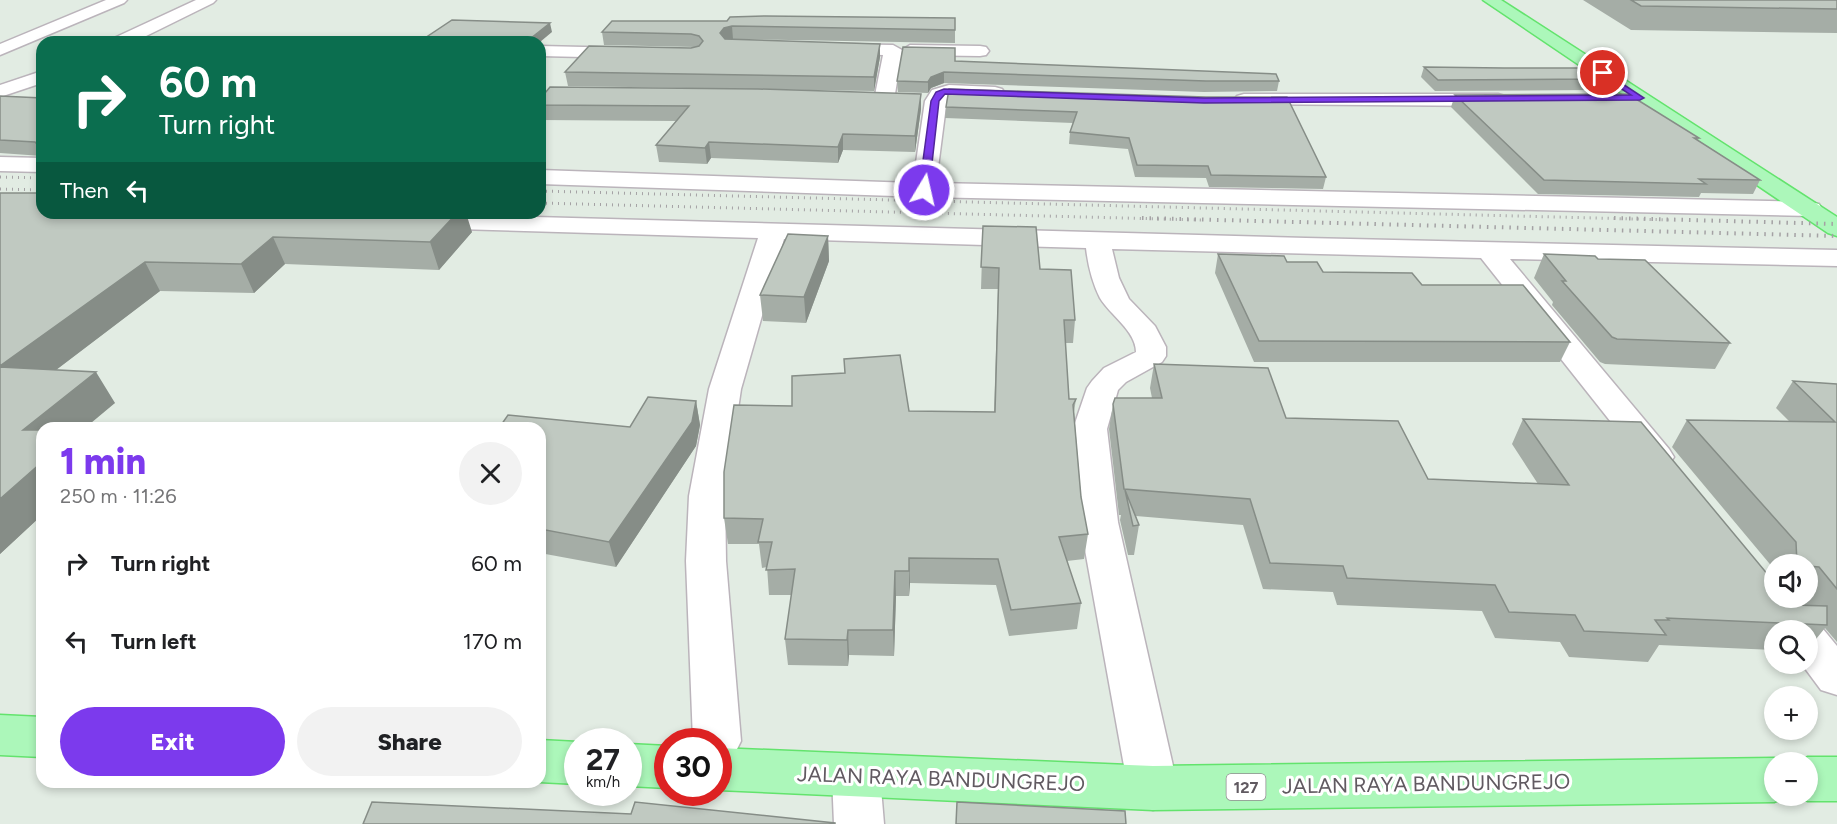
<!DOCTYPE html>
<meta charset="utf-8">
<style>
body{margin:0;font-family:Figtree,sans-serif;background:#f2f2f2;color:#202124;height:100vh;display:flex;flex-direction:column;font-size:22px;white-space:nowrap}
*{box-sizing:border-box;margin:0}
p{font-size:20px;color:#757577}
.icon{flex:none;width:33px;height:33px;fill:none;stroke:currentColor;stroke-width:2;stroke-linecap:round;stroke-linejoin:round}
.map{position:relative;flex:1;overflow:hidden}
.panel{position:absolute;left:36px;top:422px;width:510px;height:366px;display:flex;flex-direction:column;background:#fff;border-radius:18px;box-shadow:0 3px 9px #0003}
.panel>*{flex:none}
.banner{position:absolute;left:36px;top:36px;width:510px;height:183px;border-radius:18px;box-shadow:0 3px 9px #0003;background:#0b6e4f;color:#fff;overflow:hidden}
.fabs{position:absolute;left:1764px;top:554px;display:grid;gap:12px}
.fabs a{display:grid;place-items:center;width:54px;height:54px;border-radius:50%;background:#fff;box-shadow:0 3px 9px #0003;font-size:30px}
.speed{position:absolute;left:564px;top:728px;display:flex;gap:12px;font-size:30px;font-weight:700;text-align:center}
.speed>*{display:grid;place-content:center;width:78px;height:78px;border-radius:50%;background:#fff;box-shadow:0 3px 9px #0003;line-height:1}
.speed small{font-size:15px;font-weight:400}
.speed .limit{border:9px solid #d22;background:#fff;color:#111}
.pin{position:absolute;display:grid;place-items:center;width:51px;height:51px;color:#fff;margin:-26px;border:3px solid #fff;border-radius:50%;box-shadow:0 2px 6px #0007}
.me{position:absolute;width:66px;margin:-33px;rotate:9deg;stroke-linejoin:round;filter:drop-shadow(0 0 4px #0008)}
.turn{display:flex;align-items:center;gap:21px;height:126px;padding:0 24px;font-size:27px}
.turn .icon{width:78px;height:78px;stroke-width:2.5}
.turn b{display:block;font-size:42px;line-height:51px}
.then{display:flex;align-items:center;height:57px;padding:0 24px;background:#0003;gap:12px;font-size:22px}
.round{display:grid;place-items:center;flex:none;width:63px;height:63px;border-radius:32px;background:#f2f2f2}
.summary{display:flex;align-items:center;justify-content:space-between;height:102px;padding:0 24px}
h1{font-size:36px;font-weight:800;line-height:45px;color:#7c3aed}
.button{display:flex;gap:12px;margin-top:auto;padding:12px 24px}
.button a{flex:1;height:69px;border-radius:36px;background:#7c3aed;color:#fff;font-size:24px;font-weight:800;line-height:69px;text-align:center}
.button a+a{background:#f2f2f2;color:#202124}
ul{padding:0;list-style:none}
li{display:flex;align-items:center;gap:18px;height:78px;padding:0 24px}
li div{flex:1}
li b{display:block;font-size:22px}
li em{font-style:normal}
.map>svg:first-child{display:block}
</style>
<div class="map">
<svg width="1837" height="824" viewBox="0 0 1837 824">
<rect width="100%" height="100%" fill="#e2ece3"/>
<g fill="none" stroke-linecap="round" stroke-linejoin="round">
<defs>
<path id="minor" d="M106,0H127L124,3L0,55V44Z
M196,0H216L213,3L134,42H111L114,38Z
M834,44L893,45L902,50L910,45L980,46L986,47L989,51L986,55L980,56L910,55L902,51L894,100L891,104H877L874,100L883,55L828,53L825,49L828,45Z
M540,46L628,48L634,49L637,53L634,57L628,58L540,56Z
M42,71V83L0,97V85Z
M949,85L995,87L1002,89L1005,93L1002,97L995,99L947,98L936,183L1810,202L1819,204L1822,209L1819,214L1810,216L924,197L540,184V170L913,183L925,101L932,90Z
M1244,94H1498L1505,96L1508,100L1505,104L1498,106L1237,104L1234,100L1237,96Z
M0,157L42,158V172L0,171Z
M423,214L1306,238L1837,250V266L1510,259L1669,449L1674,457L1669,465L1657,468L1645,465L1481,258L1112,249L1119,278L1129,299L1155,326L1166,347V356L1162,362L1126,382L1118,390L1107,429L1118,522L1178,788L1170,804L1153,810L1136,804L1128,788L1080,522L1073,429L1087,388L1092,381L1104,368L1136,352C1136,331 1110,315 1100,298C1092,282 1088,265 1086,248L784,239L741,389L725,496L726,561L741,741L734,755L718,761V741H693L686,561L689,496L709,389L758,238L423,228L414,226L411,221L414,216Z
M1808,624L1823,629L1837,646V695L1821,690L1801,663H1808V630H1792Z
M856,754L873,761L880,776L884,824H834L832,776L839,761Z"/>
<path id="major" d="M1483,0H1501L1837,217V236L1828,233Z
M0,715L42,717V757L0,755Z
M540,740L578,742V784L539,782Z
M628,744L668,746V788L628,786Z
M718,748L1153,766L1774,758L1784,762H1774V795H1791L1774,802L1153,810L718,790Z
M1808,757H1837V801H1808L1793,795H1808V762H1795Z"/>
</defs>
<use href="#minor" stroke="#bbb4bb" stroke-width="3"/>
<use href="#major" stroke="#63e36d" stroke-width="3"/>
<use href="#minor" fill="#fff" fill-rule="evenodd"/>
<use href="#major" fill="#acf7ba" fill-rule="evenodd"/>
<path stroke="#a4a1a4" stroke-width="3" stroke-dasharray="1 5" stroke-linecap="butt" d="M0,177L42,178
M0,189L42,190
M540,191L1673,220
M540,203L1201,220"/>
<path stroke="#a4a1a4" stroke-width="4" stroke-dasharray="1.5 6" stroke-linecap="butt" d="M1142,218L1837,236
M1614,218L1837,224"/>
</g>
<path fill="#a5ada6" d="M1583,0H1837V33L1631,30Z
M955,18V43L731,39L880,57L874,91L568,86L565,72L695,47L604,45L602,32L727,21Z
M955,61L1279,81L1277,91L1204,92L944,83L931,88L928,93L898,92L897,81Z
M1424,67L1596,79L1592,90L1435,91L1421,77Z
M1455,95L1699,138L1698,140L1760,180L1753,194L1701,193L1699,197L1538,194L1451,107Z
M0,96L42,98V156L0,153Z
M1206,97L1326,177L1323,189L1209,187L1206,178L1135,177L1128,149L1069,144L1070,132L1073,123L945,118L946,107Z
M540,99L921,109L915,152L843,150L838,163L711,158L707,164L659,162L656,145L676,121L540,120Z
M0,193L472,232L439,270L285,264L254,293L160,291L56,370L115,403L42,428V515L0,554Z
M983,226L1040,269L1075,320L1073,343H1065L1069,399H1076L1074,412L1081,497L1088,534L1084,559L1067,561L1081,603L1077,629L1009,636L996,585L910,583L909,596H896L894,656L849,655L848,666L788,665L785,639L792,595H769L767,567L762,568L759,544H728L724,518L909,411L994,412L998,289H981Z
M828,236L829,261L806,323L763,321L760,295Z
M1218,254L1323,272L1422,285L1570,342L1560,362H1254L1215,273Z
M1544,254L1598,259L1730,343L1715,369L1605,364L1600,362L1552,305L1553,302L1534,278Z
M1154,364L1286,418L1428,479L1538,484L1512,444L1523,419L1793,605H1805L1799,597H1808V564H1774V569L1672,447L1687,420L1789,421L1776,408L1793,381L1837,384V642L1825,628L1808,649V630H1774V650L1659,645L1648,662L1569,657L1560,642L1495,638L1482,611L1337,605L1333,592L1263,589L1243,525L1136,516L1139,525L1134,555H1128L1120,520L1121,515H1119L1109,429L1113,404L1152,398L1150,388Z
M696,401L700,425L696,446L616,567L540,553V428L630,427Z"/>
<path fill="#868d87" d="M550,23L552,32L540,42H526Z
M732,26L733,39L725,41L720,33L724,28Z
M880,44V57L874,91V77Z
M944,72V83L931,88L928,93V82L931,77Z
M921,94V109L915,152V136Z
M843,134V150L838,163V147Z
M709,142L711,158L707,164L705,148Z
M457,213H466L472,232L439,270L430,242Z
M828,236L829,261L806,323L804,297Z
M273,237L285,264L254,293L241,264Z
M145,262L160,291L19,398L0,369V366Z
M96,372L115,403L85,428H42V458L23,430Z
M696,401L700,425L696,446L616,567L609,542Z
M42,462V515L0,554V499Z
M909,558L910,583L909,596Z
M895,571L896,596L894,656L893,630Z
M848,630L849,655L848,666L847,640Z"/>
<path fill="#c0c9c1" stroke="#868d87" stroke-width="1.5" d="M1631,0H1837V9L1641,6Z
M765,16L955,18V30L732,26L724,28L720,33L725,39L880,44L874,77L565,72L589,46L691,48L699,46L703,41L699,36L691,34L602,32L612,21H727L730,17Z
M452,20L550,23L526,42H419Z
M903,47L955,48V61L1276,74L1279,81H1206L944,72L931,77L928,82L897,81Z
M1424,67L1504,68H1578L1596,79L1438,80Z
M550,87L758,89L921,94L915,136L843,134L838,147L709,142L705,148L656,145L689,106L540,105V99Z
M949,89L1206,97H1287L1326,177L1211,175L1208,166L1137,165L1129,138L1070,132L1077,112L946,107Z
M1628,94L1699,138H1694L1760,180L1699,179L1706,184L1544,180L1455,95Z
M0,96L42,98V145L37,144L35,142L0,140Z
M0,193H42V213H457L430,242L273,237L241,264L145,262L0,366Z
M983,226L1036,227L1040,269L1071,270L1075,320H1064L1069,399H1076L1073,405L1081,497L1088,534L1059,537L1081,603L1011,610L998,559L909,558V571H895L893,630H848L847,640L785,639L795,569L766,570L772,542H758L763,519L724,518V472L734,405L792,406V376L845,373L844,359L900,355L909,411L995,412L999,268L981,267Z
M788,234L828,236L804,297L760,295Z
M1218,254L1284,256L1287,262H1317L1323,272L1412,273L1422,285H1523L1570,342L1259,341Z
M1544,254L1595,256L1598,259L1645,260L1730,343L1617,339L1612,337L1562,281H1566Z
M1154,364L1268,368L1286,418L1398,421L1428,479L1569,485L1523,419L1641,422L1774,582V597H1787L1793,605L1827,606V625L1667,618L1669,620H1655L1666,635L1584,631L1575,615L1509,612L1495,585L1347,578L1343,566L1270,563L1250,499L1124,489L1113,404L1115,398H1162Z
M0,367L96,372L23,430H42V462L0,499Z
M1793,381L1837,384V589L1819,567L1808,566V564H1797L1796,542L1687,420L1835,422Z
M648,397L696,401L692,422L609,542L540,529V428H499L508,415L630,427Z
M1125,490L1139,525L1133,526Z
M372,802L631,814L635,802L835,823V824H363Z
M957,802L1125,811L1126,824H956Z"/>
<path fill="#7c3aed" stroke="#51269a" stroke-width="1.5" d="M1603,71L1644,98L1640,100L1204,103L945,94L939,101L929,190L924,193L919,190L931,101L936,92L944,89L1204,98L1631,95L1600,75L1599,73Z"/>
<g text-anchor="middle" stroke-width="6" stroke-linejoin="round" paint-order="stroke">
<rect fill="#fff" stroke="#908c90" stroke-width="1.5" x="1226.5" y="774" width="39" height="26" rx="4.5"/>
<g font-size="16" font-weight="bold" fill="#615a61">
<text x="1246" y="793">127</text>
</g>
<g font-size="21" fill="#615a61" stroke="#fff">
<text transform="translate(941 779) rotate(2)" y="7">JALAN RAYA BANDUNGREJO</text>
<text transform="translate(1426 784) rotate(-1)" y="7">JALAN RAYA BANDUNGREJO</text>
</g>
</g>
</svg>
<div class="fabs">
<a><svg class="icon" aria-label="sound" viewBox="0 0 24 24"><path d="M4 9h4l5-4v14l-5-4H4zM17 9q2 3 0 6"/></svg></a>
<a><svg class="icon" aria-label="search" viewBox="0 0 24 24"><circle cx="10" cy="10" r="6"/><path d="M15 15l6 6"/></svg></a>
<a>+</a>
<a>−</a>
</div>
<div class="speed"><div>27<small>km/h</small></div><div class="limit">30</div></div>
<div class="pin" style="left:1603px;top:73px;background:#d93025"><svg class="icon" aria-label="arrive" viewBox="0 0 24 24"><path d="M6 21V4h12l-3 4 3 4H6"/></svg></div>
<svg class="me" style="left:924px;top:190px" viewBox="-20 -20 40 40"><circle r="17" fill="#7c3aed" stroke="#fff" stroke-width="3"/><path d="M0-11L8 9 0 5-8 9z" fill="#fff"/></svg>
<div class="banner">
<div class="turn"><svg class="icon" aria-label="right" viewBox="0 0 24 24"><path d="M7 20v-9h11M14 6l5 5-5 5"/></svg><div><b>60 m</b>Turn right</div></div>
<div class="then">Then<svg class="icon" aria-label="left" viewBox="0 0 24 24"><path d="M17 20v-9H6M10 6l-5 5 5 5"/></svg></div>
</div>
<section class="panel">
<div class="summary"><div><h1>1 min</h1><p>250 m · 11:26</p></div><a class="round"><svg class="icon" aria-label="close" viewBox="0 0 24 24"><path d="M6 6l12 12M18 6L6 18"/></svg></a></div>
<ul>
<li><svg class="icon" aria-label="right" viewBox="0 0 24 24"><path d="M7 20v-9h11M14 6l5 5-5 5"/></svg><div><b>Turn right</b></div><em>60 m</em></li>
<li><svg class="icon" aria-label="left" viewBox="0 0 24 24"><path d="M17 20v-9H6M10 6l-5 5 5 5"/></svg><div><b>Turn left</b></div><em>170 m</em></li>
</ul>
<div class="button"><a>Exit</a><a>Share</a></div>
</section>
</div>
